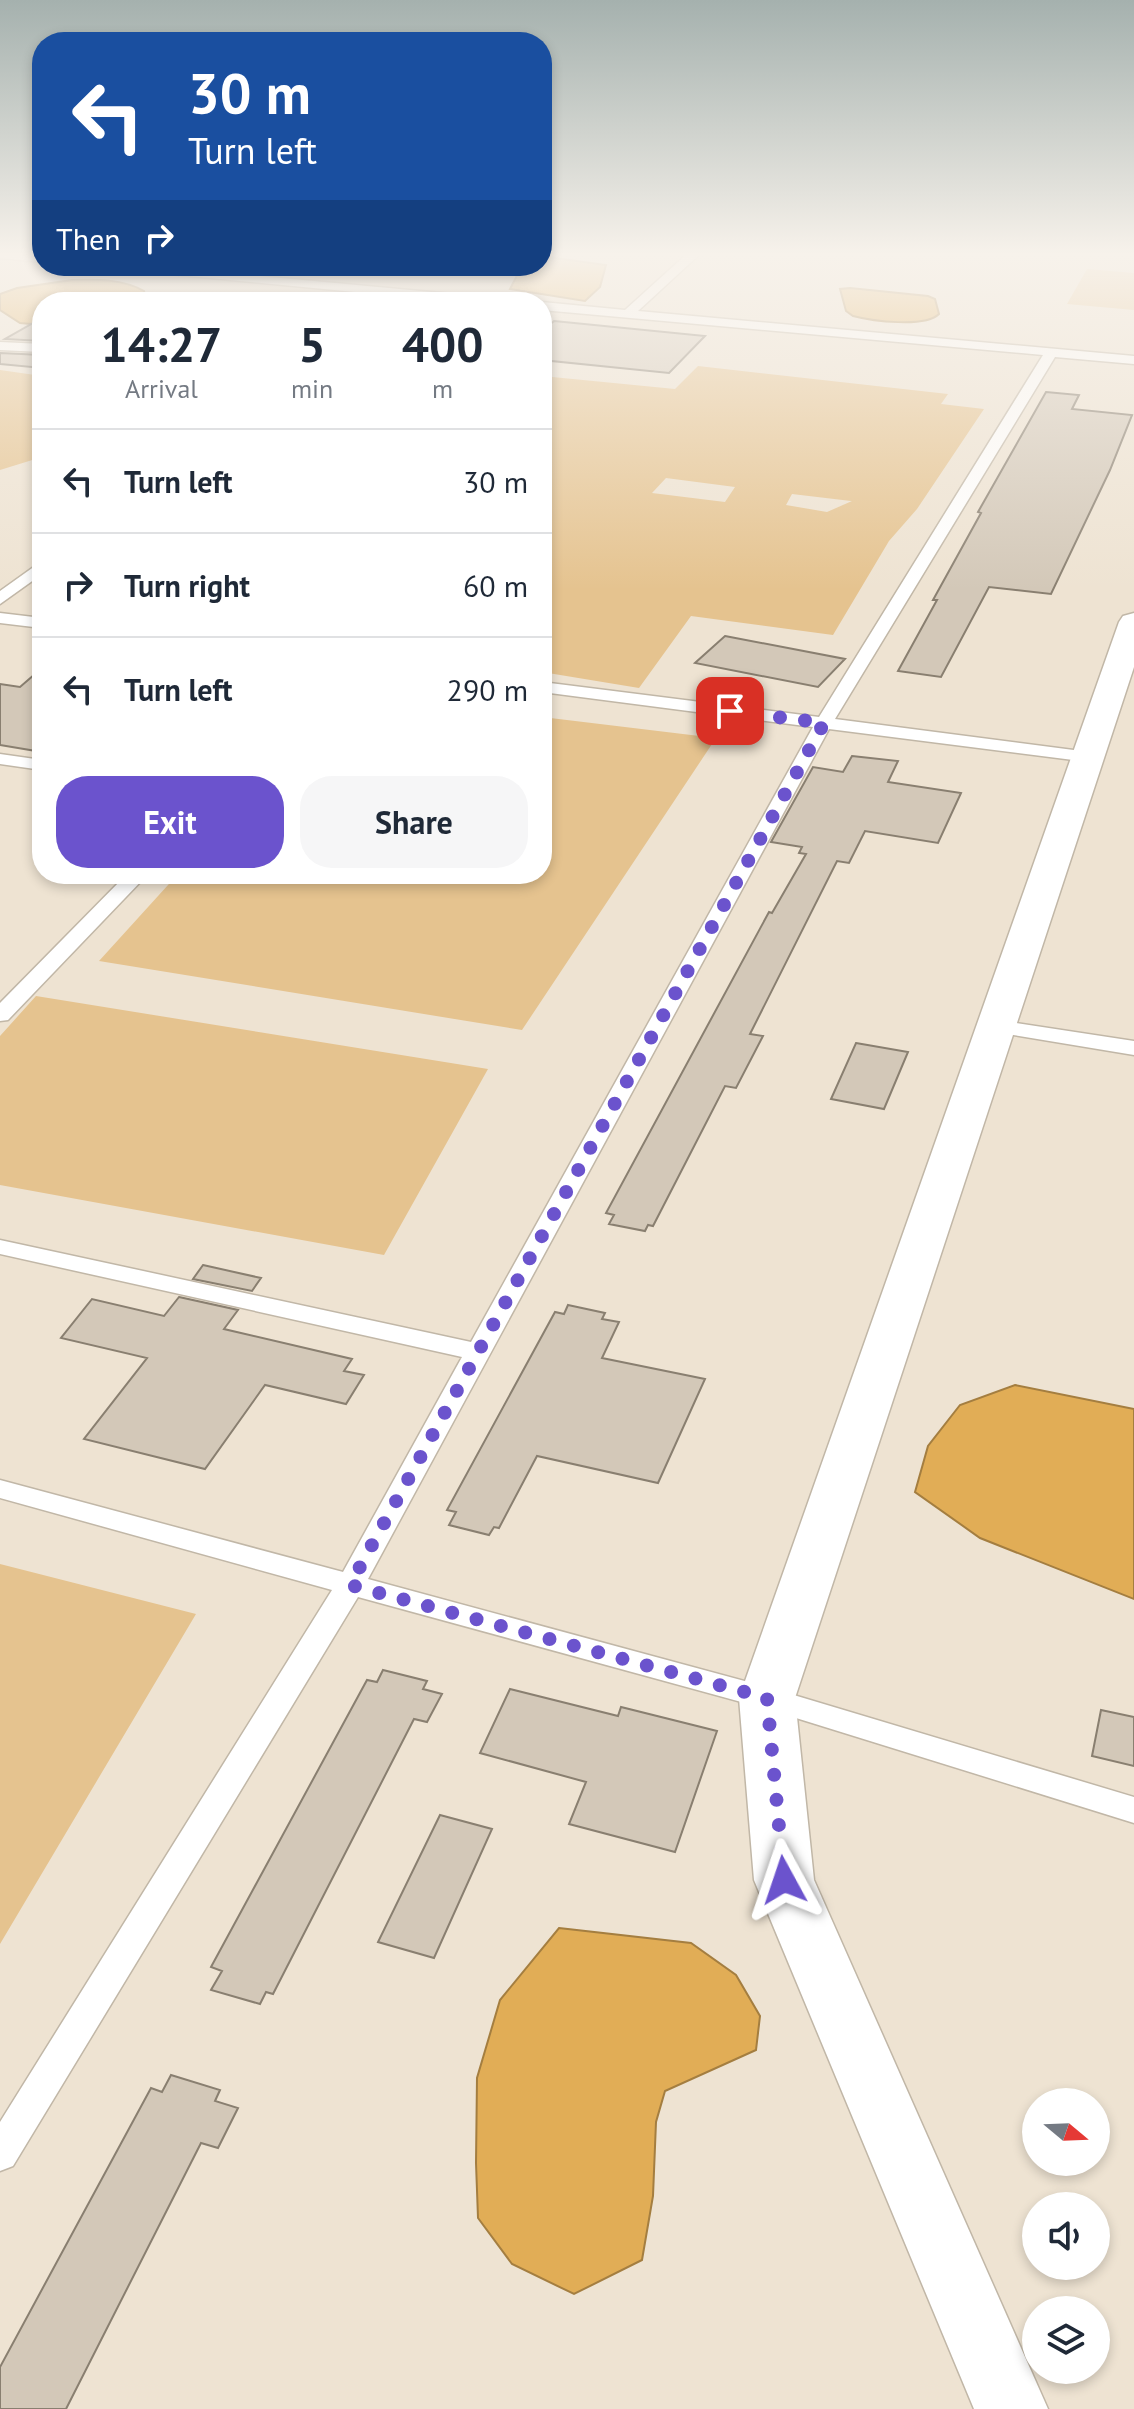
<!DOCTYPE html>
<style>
body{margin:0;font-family:"PT Sans",sans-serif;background:#f6f6f7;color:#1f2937;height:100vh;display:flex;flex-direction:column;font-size:30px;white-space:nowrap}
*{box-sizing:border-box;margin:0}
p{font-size:26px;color:#747a83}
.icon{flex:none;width:44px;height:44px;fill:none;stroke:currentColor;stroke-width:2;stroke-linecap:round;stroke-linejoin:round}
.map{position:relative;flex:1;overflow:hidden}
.sheet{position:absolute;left:32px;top:292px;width:520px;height:592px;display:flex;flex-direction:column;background:#fff;border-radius:32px;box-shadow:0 4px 12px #0003}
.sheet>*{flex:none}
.hud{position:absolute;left:32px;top:32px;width:520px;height:244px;border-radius:32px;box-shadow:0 4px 12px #0003;background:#1a4fa0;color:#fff;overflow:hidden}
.needle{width:52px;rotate:109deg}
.tools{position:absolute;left:1022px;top:2088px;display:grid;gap:16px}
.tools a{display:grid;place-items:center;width:88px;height:88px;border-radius:50%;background:#fff;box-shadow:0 4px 12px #0003;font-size:40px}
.pin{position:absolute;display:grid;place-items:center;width:68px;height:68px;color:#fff;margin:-34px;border-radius:16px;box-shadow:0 4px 12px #0006}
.me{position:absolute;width:88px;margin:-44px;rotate:355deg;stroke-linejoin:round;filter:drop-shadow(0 0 6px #0008)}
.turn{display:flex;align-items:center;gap:28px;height:168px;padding:0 24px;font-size:36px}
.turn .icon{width:104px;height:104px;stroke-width:2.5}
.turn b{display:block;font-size:56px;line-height:68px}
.then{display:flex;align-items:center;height:76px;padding:0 24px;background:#0003;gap:16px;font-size:30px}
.eta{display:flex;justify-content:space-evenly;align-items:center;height:136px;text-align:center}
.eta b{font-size:48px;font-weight:700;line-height:56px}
.primary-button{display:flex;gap:16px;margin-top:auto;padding:16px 24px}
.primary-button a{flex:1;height:92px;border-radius:32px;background:#6b53cd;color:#fff;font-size:32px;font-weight:700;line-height:92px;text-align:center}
.primary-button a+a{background:#f6f6f7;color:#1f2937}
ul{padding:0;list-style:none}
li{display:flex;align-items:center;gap:24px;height:104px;padding:0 24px;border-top:2px solid #e0e1e3}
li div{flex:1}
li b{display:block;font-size:30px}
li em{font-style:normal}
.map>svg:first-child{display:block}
</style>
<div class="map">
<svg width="1134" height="2409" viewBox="0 0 1134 2409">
<rect width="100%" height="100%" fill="#eee3d2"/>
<path fill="#e5c38f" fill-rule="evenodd" d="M1087,269L1134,273V310L1067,304Z
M698,366L948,394L941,404L984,409L917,509L889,541L833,635L691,616L639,688L542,672V376L675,389ZM666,478L735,487L725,502L652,493ZM792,494L851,501H852L827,512L786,505Z
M0,370L42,376V457L0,470Z
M542,717L716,738L522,1030L99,961L178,874H542Z
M36,996L488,1069L384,1255L0,1185V1036Z
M0,1564L196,1614L0,1944Z"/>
<path fill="#e1ad56" stroke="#a47e40" stroke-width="2" d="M555,258L606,265L600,287L585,301L510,289L522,266H542V259Z
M72,280C96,279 123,279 144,291L146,302H42V325L20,323L0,310V294L17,288Z
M850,288L928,296L935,299L939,314C925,328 872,321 853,316L846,311L840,289Z
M1015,1385L1134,1409V1599L980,1538L915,1492L928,1446L960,1405Z
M559,1928L691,1943L736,1975L760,2016L756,2050L665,2091L656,2122L653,2196L642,2260L574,2294L512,2264L478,2218L476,2163L477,2078L500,2000Z"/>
<path fill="#d3c8b8" stroke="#897f70" stroke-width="2" d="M42,318V341L5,339Z
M554,321L705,336L669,373L542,360V331Z
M0,353L42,355V368L0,364Z
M1046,392L1079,395L1072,409L1132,415L1110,470L1051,594L989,587L941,677L898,671L937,600H933L981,513L978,512Z
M725,636L845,659L818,687L695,663Z
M42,668V752L0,745V684L20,687Z
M852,756L898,761L888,782L961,793L938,843L865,831L849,863L837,861L750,1034L763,1036L736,1088L725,1086L653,1226L648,1225L645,1231L609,1224L614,1215L606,1213L769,912L772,913L806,854L799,853L802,847L771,842L813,767L843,772Z
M856,1043L908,1052L884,1109L831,1099Z
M203,1265L261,1278L252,1291L193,1279Z
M179,1297L238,1310L224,1329L352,1359L344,1371L364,1375L346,1404L265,1385L205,1469L84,1439L147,1358L61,1338L92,1299L164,1316Z
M568,1305L605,1313L602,1319L619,1322L602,1358L705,1379L658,1483L537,1456L499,1528L494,1527L489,1535L449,1525L456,1512L447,1510L555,1312L564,1314Z
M383,1670L427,1681L423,1689L442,1694L427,1722L414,1719L273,1994L266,1992L260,2004L211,1990L222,1971L211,1967L367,1680L377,1682Z
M510,1689L618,1716L621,1707L717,1731L675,1852L569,1824L586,1782L480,1753Z
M1101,1710L1134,1717V1766L1092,1756Z
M440,1815L492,1829L434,1958L378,1942Z
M171,2075L220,2090L215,2101L238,2108L218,2148L201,2143L66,2409H0V2367L151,2088L162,2092Z"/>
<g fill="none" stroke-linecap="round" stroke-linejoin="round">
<defs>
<path id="service" d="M0,253L42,256V262L0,258Z
M688,253H701L638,311L1134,356V364L1055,357L835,719L1089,752L1098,757L1089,762L829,729L368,1579L767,1687L1134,1797V1823L767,1709L358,1597L13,2166L0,2171V2122L332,1590L0,1498V1480L343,1572L462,1357L0,1254V1240L471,1342L813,727L542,692V682L819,717L1043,355L542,310V302L625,310Z
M111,266H153L496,298L502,302H459L117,269Z
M0,342L42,344V352L0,350Z
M42,561V574L0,604V591Z
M0,613L42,618V628L0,623Z
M0,754L42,760V770L0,764Z
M127,874H148L8,1020L0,1021V1003Z
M997,1020L1134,1041V1055L989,1031L986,1026L989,1021Z"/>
<path id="tertiary" d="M1134,613V667L795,1698L814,1880L1048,2409H974L754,1880L739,1698L1119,622L1123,616Z"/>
</defs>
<use href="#service" stroke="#c1b7a7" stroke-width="3"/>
<use href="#tertiary" stroke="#c1b7a7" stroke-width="3"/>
<use href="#service" fill="#fff" fill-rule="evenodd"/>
<use href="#tertiary" fill="#fff" fill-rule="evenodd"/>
</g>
<linearGradient id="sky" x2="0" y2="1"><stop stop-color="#a5b1ae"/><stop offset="0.43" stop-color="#f7f2eb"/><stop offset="1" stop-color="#f7f2eb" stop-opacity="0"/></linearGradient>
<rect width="1134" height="590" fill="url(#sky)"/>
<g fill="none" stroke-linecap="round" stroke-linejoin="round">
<path stroke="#6b53cd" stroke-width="14" stroke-dasharray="0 25.2" d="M730,711L824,723L350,1585L767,1698L784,1880"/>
</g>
</svg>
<div class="tools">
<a><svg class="needle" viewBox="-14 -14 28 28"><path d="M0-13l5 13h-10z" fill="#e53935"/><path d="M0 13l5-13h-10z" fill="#747a83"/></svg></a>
<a><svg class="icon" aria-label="sound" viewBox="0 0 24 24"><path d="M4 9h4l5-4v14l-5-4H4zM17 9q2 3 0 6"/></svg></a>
<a><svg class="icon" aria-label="layers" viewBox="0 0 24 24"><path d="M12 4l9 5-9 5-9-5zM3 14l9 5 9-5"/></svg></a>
</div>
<div class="pin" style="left:730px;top:711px;background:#d93025"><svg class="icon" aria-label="arrive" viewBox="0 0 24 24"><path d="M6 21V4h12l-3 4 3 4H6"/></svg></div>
<svg class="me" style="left:784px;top:1880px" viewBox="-20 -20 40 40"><path d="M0-17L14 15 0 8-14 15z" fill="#6b53cd" stroke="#fff" stroke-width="4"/></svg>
<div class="hud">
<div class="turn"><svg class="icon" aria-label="left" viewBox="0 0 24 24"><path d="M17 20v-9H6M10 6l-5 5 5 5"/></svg><div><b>30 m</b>Turn left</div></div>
<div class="then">Then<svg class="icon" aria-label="right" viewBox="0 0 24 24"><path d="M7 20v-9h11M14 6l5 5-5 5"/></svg></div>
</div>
<section class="sheet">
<div class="eta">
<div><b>14:27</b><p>Arrival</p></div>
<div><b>5</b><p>min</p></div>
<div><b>400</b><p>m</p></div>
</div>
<ul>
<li><svg class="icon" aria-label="left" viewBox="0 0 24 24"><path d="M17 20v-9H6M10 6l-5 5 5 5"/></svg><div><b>Turn left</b></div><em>30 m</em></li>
<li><svg class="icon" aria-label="right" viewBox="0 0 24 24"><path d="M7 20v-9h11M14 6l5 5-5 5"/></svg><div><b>Turn right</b></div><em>60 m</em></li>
<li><svg class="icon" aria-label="left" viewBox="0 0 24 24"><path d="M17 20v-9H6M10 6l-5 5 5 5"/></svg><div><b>Turn left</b></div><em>290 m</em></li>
</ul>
<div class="primary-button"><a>Exit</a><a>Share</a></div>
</section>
</div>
